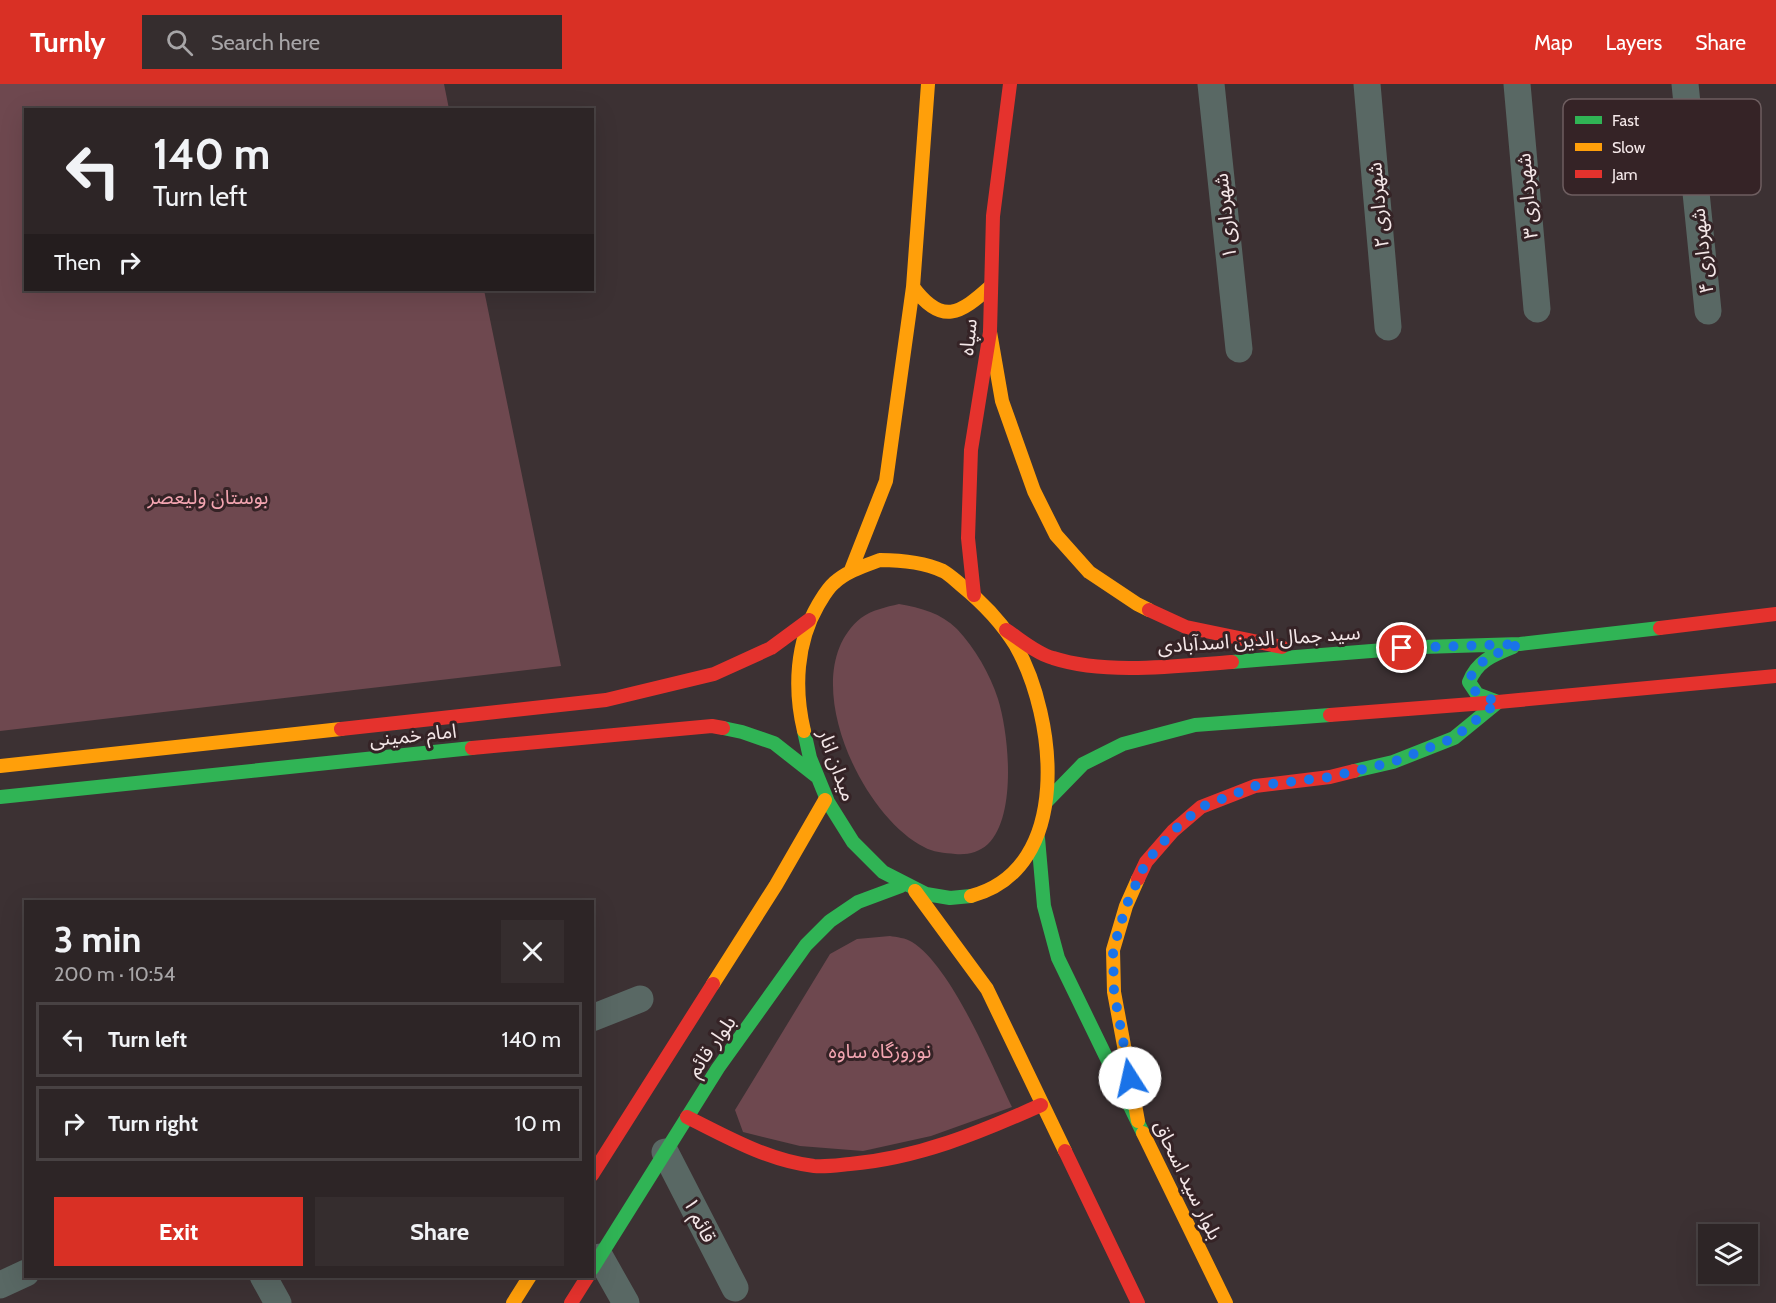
<!DOCTYPE html>
<meta charset="utf-8">
<style>
body{margin:0;font-family:Cabin,"Noto Sans Arabic",sans-serif;background:#352d2e;color:#f1f3f6;height:100vh;display:flex;flex-direction:column;font-size:22px;white-space:nowrap}
*{box-sizing:border-box;margin:0}
p{font-size:20px;color:#a7a5a7}
.icon{flex:none;width:33px;height:33px;fill:none;stroke:currentColor;stroke-width:2;stroke-linecap:round;stroke-linejoin:round}
.map{position:relative;flex:1;overflow:hidden}
.details{position:absolute;left:24px;top:816px;width:570px;height:378px;display:flex;flex-direction:column;background:#2d2526;border-radius:0px;box-shadow:0 6px 24px #0002,0 0 0 2px #484243}
.details>*{flex:none}
.guide{position:absolute;left:24px;top:24px;width:570px;height:183px;border-radius:0px;box-shadow:0 6px 24px #0002,0 0 0 2px #484243;background:#2d2526;color:#f1f3f6;overflow:hidden}
.buttons{position:absolute;left:1698px;top:1140px;display:grid;gap:12px}
.buttons a{display:grid;place-items:center;width:60px;height:60px;border-radius:0px;background:#2d2526;box-shadow:0 6px 24px #0002,0 0 0 2px #484243;font-size:30px}
.pin{position:absolute;display:grid;place-items:center;width:51px;height:51px;color:#fff;margin:-26px;border:3px solid #fff;border-radius:50%;box-shadow:0 2px 6px #0007}
.me{position:absolute;width:66px;margin:-33px;rotate:350deg;stroke-linejoin:round;filter:drop-shadow(0 0 4px #0008)}
.turn{display:flex;align-items:center;gap:21px;height:126px;padding:0 30px;font-size:27px}
.turn .icon{width:78px;height:78px;stroke-width:2.5}
.turn b{display:block;font-size:42px;line-height:51px}
.then{display:flex;align-items:center;height:57px;padding:0 30px;background:#0003;gap:12px;font-size:22px}
.round{display:grid;place-items:center;flex:none;width:63px;height:63px;border-radius:0px;background:#352d2e}
.overview{display:flex;align-items:center;justify-content:space-between;height:102px;padding:0 30px}
h1{font-size:36px;font-weight:700;line-height:45px}
.action{display:flex;gap:12px;margin-top:auto;padding:12px 30px}
.action a{flex:1;height:69px;border-radius:0px;background:#d93025;color:#fff;font-size:24px;font-weight:700;line-height:69px;text-align:center}
.action a+a{background:#352d2e;color:#f1f3f6}
ul{padding:0;list-style:none}
li{display:flex;align-items:center;gap:18px;height:75px;margin:0 12px 9px;padding:0 18px;border:3px solid #484243;border-radius:0px}
li div{flex:1}
li b{display:block;font-size:22px}
li em{font-style:normal}
header{display:flex;align-items:center;gap:36px;box-sizing:border-box;height:84px;padding:0 30px;background:#d93025;color:#fff}
header strong{font-size:28px}
nav{display:flex;gap:33px;margin-inline-start:auto;font-size:21px}
.search{width:420px;height:54px;background:#352d2e;display:flex;align-items:center;gap:15px;box-sizing:border-box;padding:0 21px;border-radius:0px;color:#a7a5a7;font-size:22px}
.map>svg:first-child{display:block}
</style>
<header>
<strong>Turnly</strong>
<div class="search"><svg class="icon" aria-label="search" viewBox="0 0 24 24"><circle cx="10" cy="10" r="6"/><path d="M15 15l6 6"/></svg>Search here</div>
<nav><a>Map</a><a>Layers</a><a>Share</a></nav>
</header>
<div class="map">
<svg width="1776" height="1219" viewBox="0 0 1776 1219">
<rect width="100%" height="100%" fill="#3c3133"/>
<path fill="#6e484f" d="M0,0H444L449,25L26,26V206H484L561,582L0,647Z
M899,520C921,524 941,529 957,545C975,564 990,590 998,615C1009,650 1017,732 988,760C978,769 967,771 955,770C945,769 932,768 924,763C860,731 794,588 861,534C872,526 886,523 899,520Z
M890,852C896,853 906,854 912,858C952,883 991,980 1012,1023L931,1052L863,1067L800,1062L743,1048L735,1026L830,870L857,855Z"/>
<g fill="none" stroke-linecap="round" stroke-linejoin="round">
<path stroke="#596864" stroke-width="27" d="M1211,0L1239,265
M1367,0L1388,243
M1517,0L1537,225
M1685,0L1708,227
M592,934L640,915
M665,1068L735,1204
M600,1173L626,1219
M263,1192L278,1219
M0,1201L26,1189"/>
<path stroke="#30b455" stroke-width="14" d="M1232,578L1422,563L1520,560L1660,544
M723,644L742,648L774,659L816,692
M804,647L810,674L828,718L853,758L883,788L926,810L950,814L971,812
M1354,687L1393,678L1454,654L1498,618L1477,610L1469,598C1477,577 1493,571 1513,563
M0,713L472,664
M1047,717L1083,680L1123,660L1195,641L1330,631
M1038,754L1044,822L1058,874L1143,1049
M592,1185L718,984L806,861L830,837L858,818L901,802"/>
<path stroke="#ff9f0a" stroke-width="14" d="M913,203C942,242 960,230 991,202
M990,248L1002,317L1034,407L1056,451L1089,488L1137,520L1149,526
M880,476C901,476 923,478 943,487C950,491 955,496 961,501C983,519 1001,537 1016,562C1056,633 1074,785 971,812
M851,486L886,397L913,203L928,0
M804,647C794,605 796,559 818,521C823,513 827,505 834,499C847,487 864,482 880,476
M0,682L341,645
M915,807L987,905L1065,1067
M713,900L776,801L825,716
M1138,1037L1114,908L1113,866L1126,822L1138,795
M1143,1049L1226,1219
M513,1219L530,1192"/>
<path stroke="#e5322d" stroke-width="14" d="M974,511L968,454L971,366L990,248L993,132L1010,0
M1149,526L1186,543L1282,563
M1660,544L1776,530
M1006,546C1020,555 1037,570 1053,574C1106,591 1177,582 1232,578
M1330,631L1498,618L1776,592
M341,645L606,616L714,590L771,564L809,536
M472,664L712,642L723,644
M1138,795L1146,778L1173,747L1201,723L1255,702L1330,693L1354,687
M687,1033C727,1053 769,1077 814,1082C826,1083 839,1081 850,1080C918,1074 979,1049 1041,1021
M1065,1067L1138,1219
M592,1091L713,900
M571,1219L588,1192"/>
</g>
<g fill="none" stroke-linecap="round" stroke-linejoin="round">
<path stroke="#1a73e8" stroke-width="10" stroke-dasharray="0 18" d="M1130,994L1114,908L1113,866L1126,822L1146,778L1173,747L1201,723L1255,702L1330,693L1393,678L1454,654L1498,618L1477,610L1469,598C1476,574 1499,569 1520,560L1402,564"/>
</g>
<g text-anchor="middle" stroke-width="6" stroke-linejoin="round" paint-order="stroke">
<g font-size="20" fill="#f4e7e8" stroke="#352326">
<text transform="translate(1527 112) rotate(-95)" y="7">شهرداری ۳</text>
<text transform="translate(1378 121) rotate(-95)" y="7">شهرداری ۲</text>
<text transform="translate(1225 132) rotate(-96)" y="7">شهرداری ۱</text>
<text transform="translate(1702 167) rotate(-96)" y="7">شهرداری ۴</text>
<text transform="translate(968 253) rotate(-84)" y="7">سپاه</text>
<text transform="translate(1259 555) rotate(-4)" y="7">سید جمال الدین اسدآبادی</text>
<text transform="translate(413 651) rotate(-6)" y="7">امام خمینی</text>
<text transform="translate(837 681) rotate(70)" y="7">میدان انار</text>
<text transform="translate(711 962) rotate(-55)" y="7">بلوار قائم</text>
<text transform="translate(1188 1096) rotate(64)" y="7">بلوار سید اسحاق</text>
<text transform="translate(700 1136) rotate(63)" y="7">قائم ۱</text>
</g>
<g font-size="20" fill="#f3a5b1" stroke="#352326">
<text x="208" y="420">بوستان ولیعصر</text>
<text x="880" y="974">نوروزگاه ساوه</text>
</g>
</g>
<rect x="1563" y="15" width="198" height="96" rx="9" fill="#352326" stroke="#6e5e60" stroke-width="1.5"/>
<rect x="1575" y="32" width="27" height="8" fill="#30b455"/>
<rect x="1575" y="59" width="27" height="8" fill="#ff9f0a"/>
<rect x="1575" y="86" width="27" height="8" fill="#e5322d"/>
<g font-size="16" fill="#f4e7e8">
<text x="1612" y="42">Fast</text>
<text x="1612" y="69">Slow</text>
<text x="1612" y="96">Jam</text>
</g>
</svg>
<div class="buttons">
<a><svg class="icon" aria-label="layers" viewBox="0 0 24 24"><path d="M12 4l9 5-9 5-9-5zM3 14l9 5 9-5"/></svg></a>
</div>
<div class="pin" style="left:1402px;top:564px;background:#d93025"><svg class="icon" aria-label="arrive" viewBox="0 0 24 24"><path d="M6 21V4h12l-3 4 3 4H6"/></svg></div>
<svg class="me" style="left:1130px;top:994px" viewBox="-20 -20 40 40"><circle r="19" fill="#fff"/><path d="M0-13L10 11 0 6-10 11z" fill="#1a73e8"/></svg>
<div class="guide">
<div class="turn"><svg class="icon" aria-label="left" viewBox="0 0 24 24"><path d="M17 20v-9H6M10 6l-5 5 5 5"/></svg><div><b>140 m</b>Turn left</div></div>
<div class="then">Then<svg class="icon" aria-label="right" viewBox="0 0 24 24"><path d="M7 20v-9h11M14 6l5 5-5 5"/></svg></div>
</div>
<section class="details">
<div class="overview"><div><h1>3 min</h1><p>200 m · 10:54</p></div><a class="round"><svg class="icon" aria-label="close" viewBox="0 0 24 24"><path d="M6 6l12 12M18 6L6 18"/></svg></a></div>
<ul>
<li><svg class="icon" aria-label="left" viewBox="0 0 24 24"><path d="M17 20v-9H6M10 6l-5 5 5 5"/></svg><div><b>Turn left</b></div><em>140 m</em></li>
<li><svg class="icon" aria-label="right" viewBox="0 0 24 24"><path d="M7 20v-9h11M14 6l5 5-5 5"/></svg><div><b>Turn right</b></div><em>10 m</em></li>
</ul>
<div class="action"><a>Exit</a><a>Share</a></div>
</section>
</div>
